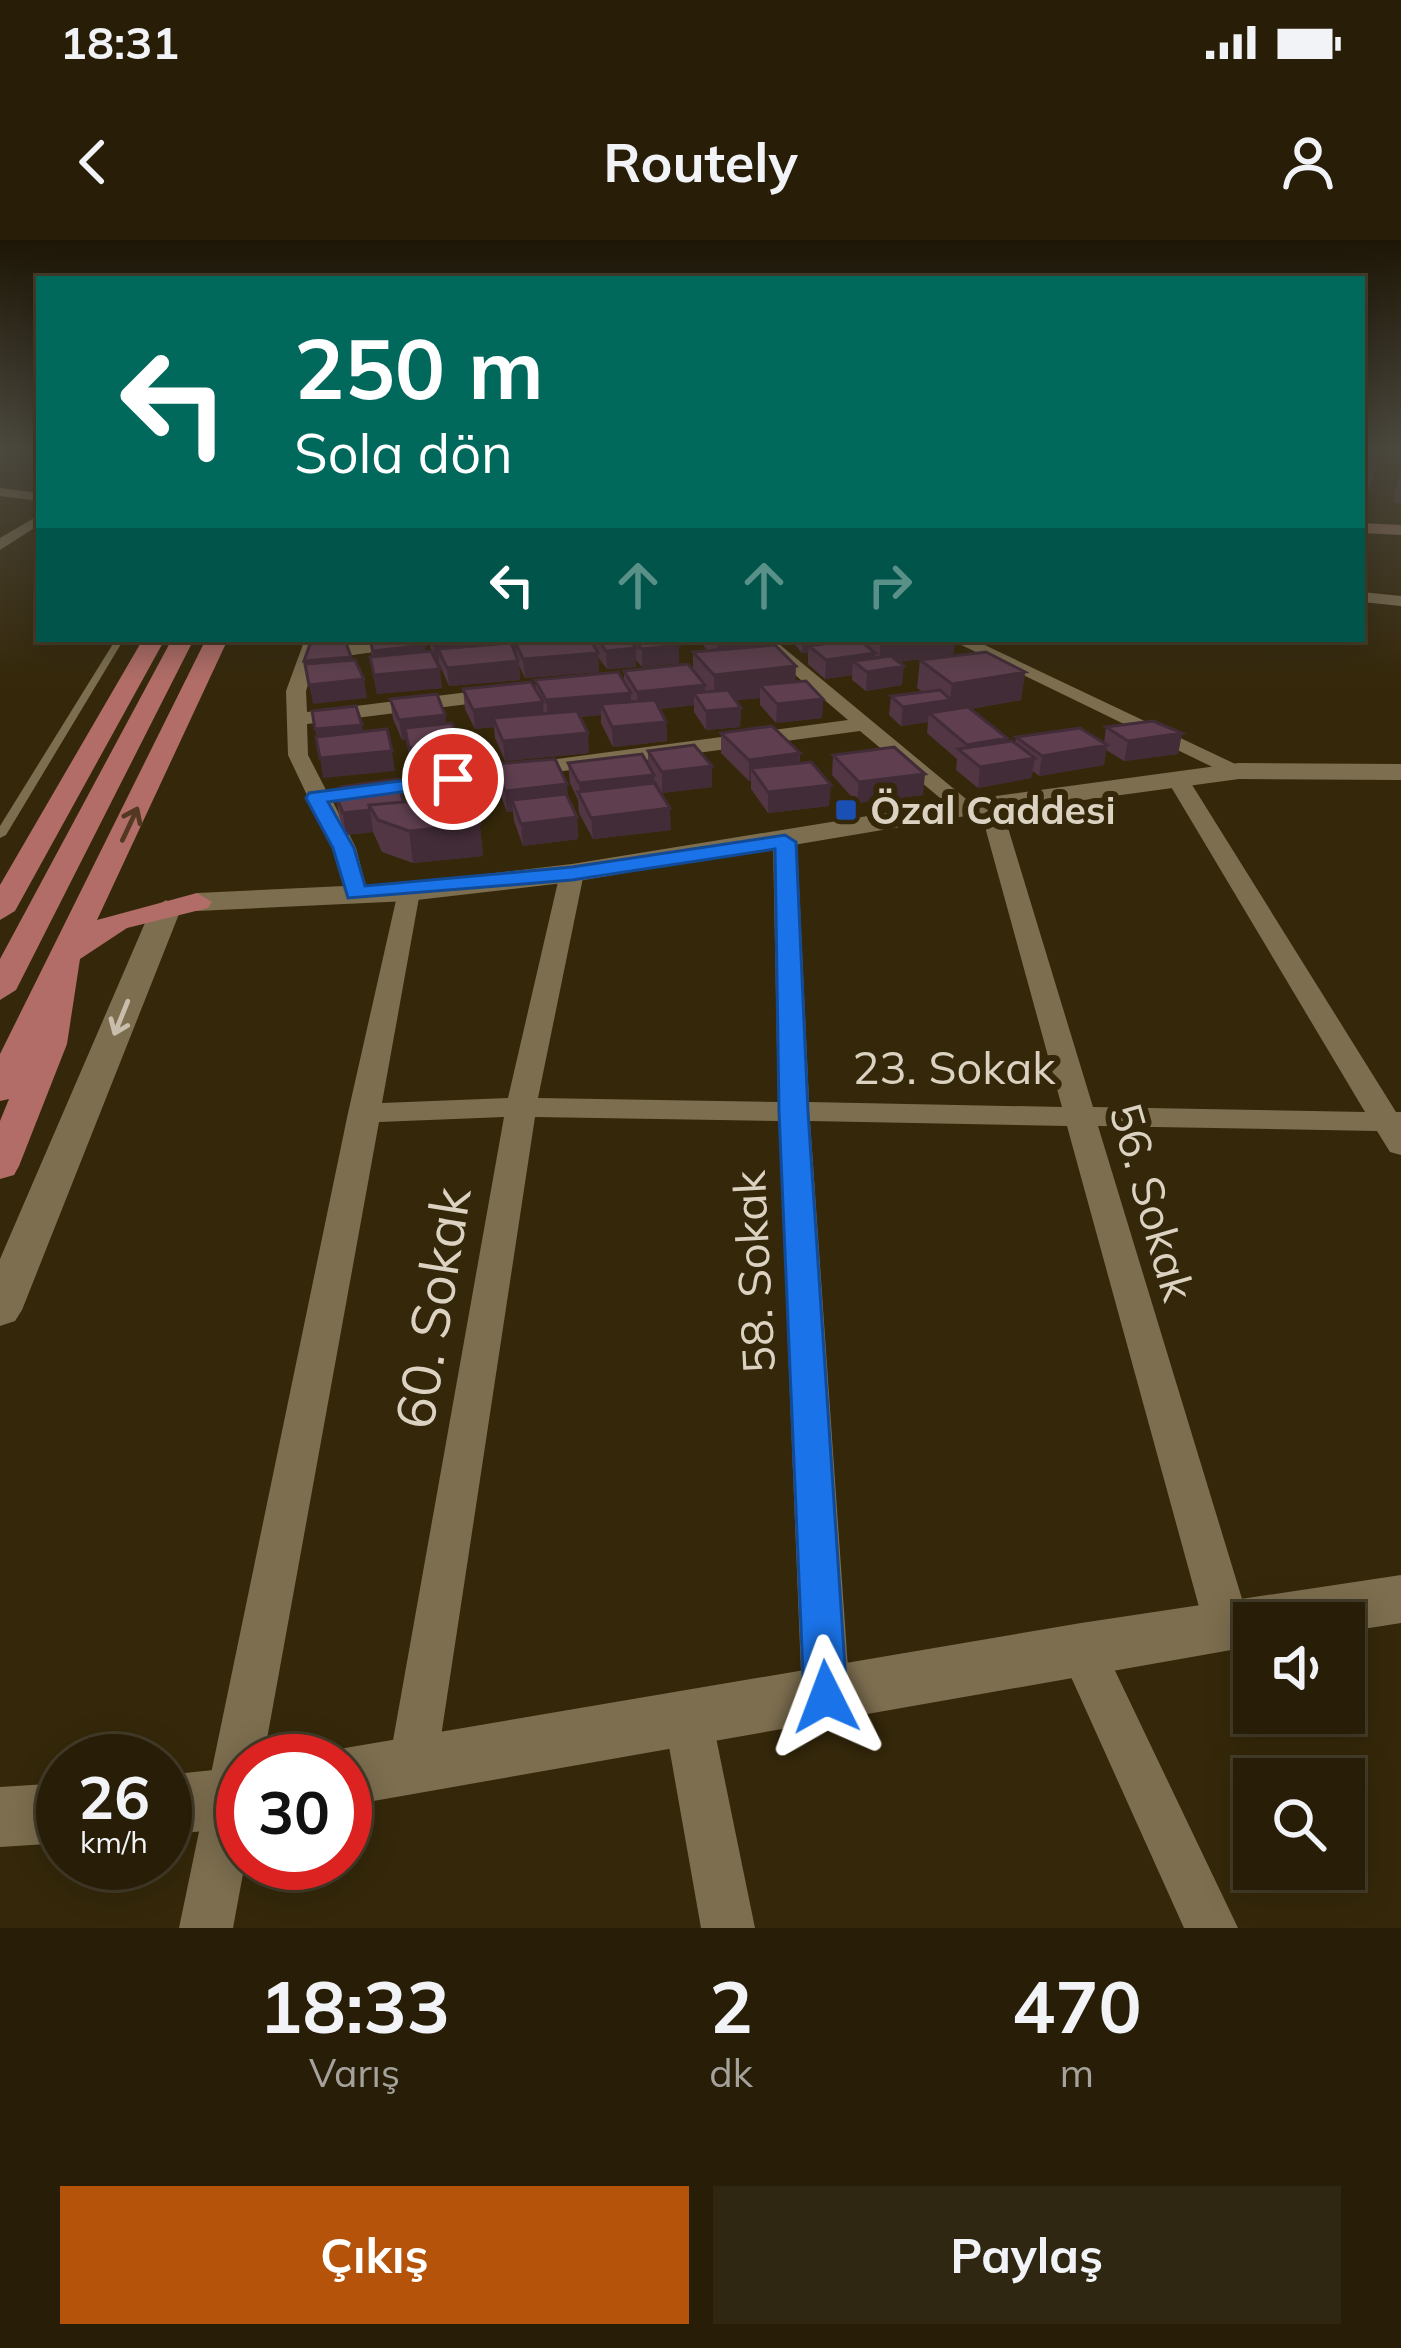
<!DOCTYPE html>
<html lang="tr">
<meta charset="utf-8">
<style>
body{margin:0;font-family:Mulish,sans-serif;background:#302712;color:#f1f3f6;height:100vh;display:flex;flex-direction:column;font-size:45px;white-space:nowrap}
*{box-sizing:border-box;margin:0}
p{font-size:39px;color:#a5a29c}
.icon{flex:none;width:66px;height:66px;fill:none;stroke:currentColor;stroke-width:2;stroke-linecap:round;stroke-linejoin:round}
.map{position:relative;height:1688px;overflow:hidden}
.details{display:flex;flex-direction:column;background:#281e08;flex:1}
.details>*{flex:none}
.banner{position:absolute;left:36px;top:36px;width:1329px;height:366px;border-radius:0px;box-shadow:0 6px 30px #0003,0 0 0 3px #443c29;background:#00695c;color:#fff;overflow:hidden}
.controls{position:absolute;left:1233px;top:1362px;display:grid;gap:24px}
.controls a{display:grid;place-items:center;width:132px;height:132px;border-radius:0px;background:#281e08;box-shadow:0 6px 30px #0003,0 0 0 3px #443c29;font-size:60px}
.speed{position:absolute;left:36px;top:1494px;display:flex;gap:24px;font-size:60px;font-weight:700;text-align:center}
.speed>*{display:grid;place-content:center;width:156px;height:156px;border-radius:50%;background:#281e08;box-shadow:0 6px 30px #0003,0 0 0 3px #443c29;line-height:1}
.speed small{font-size:30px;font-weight:400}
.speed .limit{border:18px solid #d22;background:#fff;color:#111}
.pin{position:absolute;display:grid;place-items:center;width:102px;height:102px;color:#fff;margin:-51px;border:6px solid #fff;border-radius:50%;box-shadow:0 3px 12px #0007}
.me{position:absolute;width:132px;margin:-66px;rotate:357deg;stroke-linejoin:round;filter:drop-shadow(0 0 9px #0008)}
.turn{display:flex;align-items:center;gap:42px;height:252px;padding:0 60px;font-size:54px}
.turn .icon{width:156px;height:156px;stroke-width:2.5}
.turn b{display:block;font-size:84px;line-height:102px}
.lanes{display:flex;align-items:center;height:114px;padding:0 60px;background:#0003;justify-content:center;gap:60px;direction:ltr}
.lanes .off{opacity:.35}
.eta{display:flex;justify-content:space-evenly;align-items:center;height:204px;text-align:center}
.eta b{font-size:72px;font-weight:700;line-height:84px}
.action{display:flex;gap:24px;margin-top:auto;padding:24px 60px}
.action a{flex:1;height:138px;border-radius:0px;background:#b45309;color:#fff;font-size:48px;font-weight:700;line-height:138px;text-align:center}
.action a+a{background:#302712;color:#f1f3f6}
.status{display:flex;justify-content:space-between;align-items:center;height:84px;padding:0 60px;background:#281e08;direction:ltr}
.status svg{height:33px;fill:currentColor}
header{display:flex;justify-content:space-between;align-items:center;height:156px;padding:0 60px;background:#281e08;font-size:54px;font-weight:700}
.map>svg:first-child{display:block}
</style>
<div class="status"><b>18:31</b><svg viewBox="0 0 49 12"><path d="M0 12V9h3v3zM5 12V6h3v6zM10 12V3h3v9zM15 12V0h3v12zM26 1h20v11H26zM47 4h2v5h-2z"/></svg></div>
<header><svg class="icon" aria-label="back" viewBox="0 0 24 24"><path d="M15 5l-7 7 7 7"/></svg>Routely<svg class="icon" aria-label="person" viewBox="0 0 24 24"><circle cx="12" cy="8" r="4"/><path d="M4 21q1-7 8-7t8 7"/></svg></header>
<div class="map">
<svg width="1401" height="1688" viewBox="0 0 1401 1688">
<rect width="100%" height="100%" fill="#35280a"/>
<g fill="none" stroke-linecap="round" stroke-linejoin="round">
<path fill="#7d6e4f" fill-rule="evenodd" d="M116,399H124L6,595L0,598V586Z"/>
<path fill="#7d6e4f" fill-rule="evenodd" d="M0,248L39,253V261L0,256Z
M39,275V285L0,310V298Z
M1362,352L1401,356V366L1362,362Z
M305,399H323L320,408L392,399H442L433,404L316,420L306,451L307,472L501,448L511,454L501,460L307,484L308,515L326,550L848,480L753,399H773L977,568L966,575L958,573L860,491L333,562L356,608L368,654L356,661L347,659L332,608L288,515L286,451Z
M949,399H972L1250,531L1231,536Z
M1178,534L1189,540L1396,872H1401V915L1390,912L1377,891L1098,886L1250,1385L1243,1399L1227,1405L1211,1399L1204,1385L1067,886L810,881L850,1457L843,1473L826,1479L809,1473L802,1457L779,881L535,877L437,1523L430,1540L413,1547L396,1540L389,1523L504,877L379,882L263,1521H243L245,1623L233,1688H179L348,873L399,647L408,645L420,652L382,863L508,858L560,633L572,626L584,633L538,858L778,862L773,601L785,594L797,601L809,862L1062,867L979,565L990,558L1001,565L1093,867L1365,872L1167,540Z
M1081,1387L1097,1393L1238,1688H1184L1058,1408L1065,1393Z
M688,1455L705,1462L712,1478L755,1688H701L664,1478L671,1462Z"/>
<path fill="#7d6e4f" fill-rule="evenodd" d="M1239,523L1401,524V540L1239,539L966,576L572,642L408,661L197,671L182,662L197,653L408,643L572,624L966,560Z
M166,660L181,669L22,1070L15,1081L0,1086V1019L151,669Z
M1401,1335V1383L1344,1392V1383H1254V1406L345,1566V1521H322L345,1508L1081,1383Z
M243,1527V1587L165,1595V1535Z
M63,1543V1603L0,1607V1547Z"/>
<path fill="#916e58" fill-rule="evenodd" d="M1362,283L1401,285V295L1362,293Z"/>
<path fill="#b26d68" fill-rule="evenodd" d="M143,399H165L15,671L0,680V645Z
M172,399H194L16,750L0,760V719Z
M206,399H228L97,680L197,653L212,662L208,668L127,688L80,719L67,804L19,926L14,935L0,939V881L9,859L0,861V814Z"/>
</g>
<path fill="#523644" d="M1362,208H1381L1366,261L1362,260Z
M1401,229V263H1395L1394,254Z
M369,399L425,405V412L432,414L429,399H693L675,401L679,405V423L642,427L636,420V427L607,429L598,417L599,432L525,438L519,425L520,440L449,446L439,423H437L442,448L377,454L370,417H372Z
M703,399H753V407L795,442L823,459L822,478L776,483L760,465V458L736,460L741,468L740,487L706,490L694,472V465L660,469L666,482L667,501L613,507L601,483V475L580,477L589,513L505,521L495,498L494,487L475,489L465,469L463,449L536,451L535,440L624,443V431L693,430V412L708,411L703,405Z
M790,399H839V402L849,401V399H955L953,415L898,422L902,445L866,451L852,440V435L825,439L808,424V413H802Z
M920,420L1025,432L1021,460L970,469L1007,502L1015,503L1016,497L1104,503L1106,487L1182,493L1178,514L1124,521L1106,510L1104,525L1039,536L1033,531L1031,538L978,548L956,530L957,519L927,493L928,482L901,486L889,475L891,456L923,452L917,448Z
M390,459L446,484L462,523L412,528L406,500H402L393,479Z
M721,493L800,513V523L829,566L768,573L751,549V541H749L721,513Z
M648,511L712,547L662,553L654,539L671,590L593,599L579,573L578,560L570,543L568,523L648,526Z
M833,515L923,555L857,563L832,535Z
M495,524L568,560L577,577L578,599L523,606L514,581L513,571L507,572L497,545Z
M407,540L488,578L479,579L483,616L413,623L382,612L373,592L346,595L339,576L336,555L409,561Z"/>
<path fill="#422c37" d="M1362,208H1375L1372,220Z
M504,399L506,417L438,409L439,423H436L433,405Z
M511,399H582L516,404L517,416H512Z
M743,399H753L752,416L717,420V402Z
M802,399H839L838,409L809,406L808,413H802Z
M881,399H955L953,415L879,424Z
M425,405L427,424L376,429L373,411Z
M679,405V423L642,427V409Z
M636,408V427L607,429L606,411Z
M598,413L599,432L525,438L523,419Z
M875,413L874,431L904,426L902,445L866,451L867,432L853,421L852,435L825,439L826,420Z
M351,417L354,436L308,439L304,421Z
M518,421L520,440L449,446L447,428Z
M796,426L795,454L760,445V458L714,463V435Z
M440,429L442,448L377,454L374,435Z
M1025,432L1021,460L950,472L929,473L928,482L901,486L903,467L950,460L952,444Z
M364,439L367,458L313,464L309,445Z
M705,445L704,464L694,453V465L638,471L637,452Z
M631,453V472L601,464V475L548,479L546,460Z
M823,459L822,478L776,483L777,464Z
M543,462L544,481L493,478L494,487L475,489L473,470Z
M741,468L740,487L706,490V471Z
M445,475L448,495L405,488L406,500H402L399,480Z
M666,482L667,501L613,507L612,487Z
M362,485L365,505L319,509L315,489Z
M588,493L589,513L505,521L503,501Z
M1182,493L1178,514L1124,521L1128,501Z
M1007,498L1005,519L965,515L967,505Z
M460,502L462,523L412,528L409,508Z
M1107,505L1104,525L1039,536L1042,516Z
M392,511L395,531L323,538L320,518Z
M800,513L799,534L751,528V541H749V520Z
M1035,518L1031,538L978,548L980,527Z
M712,526V547L662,553V532Z
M925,534L923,555L857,563L859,542Z
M654,535V556H580L579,543Z
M567,544L569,565L512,560L513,571L507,572L505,551Z
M831,545L829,566L768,573V552Z
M486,557L488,578L416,586L414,565Z
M670,568L671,590L593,599L591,578Z
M370,570L373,592L346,595L343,573Z
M577,577L578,599L523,606L521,584Z
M480,584L483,616L413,623L409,591Z"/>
<path fill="#5f3f4f" stroke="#422c37" stroke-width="3" d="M1362,208L1376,221L1362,219Z
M370,399H422L425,405L373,411Z
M431,399H504L433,405Z
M590,399L598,413L523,419L516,404Z
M598,399H628L636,408L606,411Z
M633,399H674L679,405L642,409Z
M859,399L875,413L826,420L809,406Z
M345,400L351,417L304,421L310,404Z
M511,403L518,421L447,428L438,409Z
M775,405L796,426L714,435L693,412Z
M431,411L440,429L374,435L370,417Z
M986,412L1025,432L952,444L920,420Z
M891,416L904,426L867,432L853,421Z
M355,420L364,439L309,445L305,424Z
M688,424L705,445L637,452L624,431Z
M618,432L631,453L546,460L535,440Z
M806,441L823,459L777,464L760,445Z
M531,442L543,462L473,470L463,449Z
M728,450L741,468L706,471L694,453Z
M940,450L951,460L903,467L891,456Z
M437,454L445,475L399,480L390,459Z
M655,460L666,482L612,487L601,464Z
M356,466L362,485L315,489L312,471Z
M968,467L1007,498L967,505L929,473Z
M577,471L588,493L503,501L493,478Z
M1153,481L1182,493L1128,501L1106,487Z
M452,483L460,502L409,508L405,488Z
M772,486L800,513L749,520L721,493Z
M1080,488L1107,505L1042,516L1016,497Z
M387,489L392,511L320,518L316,497Z
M1012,501L1035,518L980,527L958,509Z
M694,505L712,526L662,532L648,511Z
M894,507L925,534L859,542L833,515Z
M642,514L654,535L579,543L568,523Z
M555,519L567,544L505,551L495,524Z
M811,522L831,545L768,552L751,528Z
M476,533L486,557L472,559L471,556L413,561L407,540Z
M398,539L403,562L369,565L370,570L343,573L336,555L341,547Z
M654,543L670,568L591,578L578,552Z
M566,554L577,577L521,584L512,560Z
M471,556L480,584L409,591L378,580L369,565Z"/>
<defs><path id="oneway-shaft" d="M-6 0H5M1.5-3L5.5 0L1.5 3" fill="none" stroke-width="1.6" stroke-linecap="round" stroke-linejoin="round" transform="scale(3)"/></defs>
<use stroke="#543922" href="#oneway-shaft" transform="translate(130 584) rotate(-65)"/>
<use stroke="#c8beab" href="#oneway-shaft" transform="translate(121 778) rotate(112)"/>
<linearGradient id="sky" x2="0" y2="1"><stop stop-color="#1d1606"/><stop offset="0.47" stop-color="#4b483e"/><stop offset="1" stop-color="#4b483e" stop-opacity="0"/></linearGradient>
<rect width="1401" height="444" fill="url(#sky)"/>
<path fill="#1a73e8" stroke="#114b97" stroke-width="3" d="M453,534L462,539L460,544L328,562L354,608L365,646L572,627L785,595L796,602L808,872L847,1457L841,1472L826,1478L811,1472L804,1457L779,872L775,609L572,640L348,658L333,608L306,558L309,553Z"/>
<rect fill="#1a4fb4" stroke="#35280a" stroke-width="4.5" x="834" y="558" width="24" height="24" rx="6"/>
<g text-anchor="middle" stroke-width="12" stroke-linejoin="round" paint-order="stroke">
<g font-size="39" font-weight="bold" fill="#dbd2c2" stroke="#35280a" text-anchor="start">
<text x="870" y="584">Özal Caddesi</text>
</g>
<g font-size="45" fill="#dbd2c2" stroke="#35280a">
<text x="954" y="844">23. Sokak</text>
<text transform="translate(1152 962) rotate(74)" y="16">56. Sokak</text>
<text transform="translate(754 1032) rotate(-93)" y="16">58. Sokak</text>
</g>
<g font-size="54" fill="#dbd2c2" stroke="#35280a">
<text transform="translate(433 1068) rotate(-81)" y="19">60. Sokak</text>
</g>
</g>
</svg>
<div class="controls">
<a><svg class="icon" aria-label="sound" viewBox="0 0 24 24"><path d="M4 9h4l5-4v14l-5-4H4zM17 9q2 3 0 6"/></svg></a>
<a><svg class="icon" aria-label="search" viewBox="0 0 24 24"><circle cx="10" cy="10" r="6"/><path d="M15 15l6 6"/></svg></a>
</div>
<div class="speed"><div>26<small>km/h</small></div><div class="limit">30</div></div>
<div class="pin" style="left:453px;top:539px;background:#d93025"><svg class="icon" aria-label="arrive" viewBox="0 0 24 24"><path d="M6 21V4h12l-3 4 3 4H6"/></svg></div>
<svg class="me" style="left:826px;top:1457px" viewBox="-20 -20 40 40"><path d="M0-17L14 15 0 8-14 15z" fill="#1a73e8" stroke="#fff" stroke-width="4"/></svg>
<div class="banner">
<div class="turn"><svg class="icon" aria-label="left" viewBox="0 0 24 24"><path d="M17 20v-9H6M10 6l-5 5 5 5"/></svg><div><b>250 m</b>Sola dön</div></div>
<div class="lanes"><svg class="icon" aria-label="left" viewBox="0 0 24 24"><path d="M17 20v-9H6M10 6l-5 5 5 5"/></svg><svg class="icon off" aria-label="ahead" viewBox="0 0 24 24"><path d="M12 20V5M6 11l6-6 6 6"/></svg><svg class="icon off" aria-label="ahead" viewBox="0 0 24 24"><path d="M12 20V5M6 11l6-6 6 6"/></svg><svg class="icon off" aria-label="right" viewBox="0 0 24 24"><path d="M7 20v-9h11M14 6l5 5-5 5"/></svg></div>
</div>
</div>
<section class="details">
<div class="eta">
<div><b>18:33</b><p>Varış</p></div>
<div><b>2</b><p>dk</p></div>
<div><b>470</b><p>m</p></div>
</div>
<div class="action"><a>Çıkış</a><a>Paylaş</a></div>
</section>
